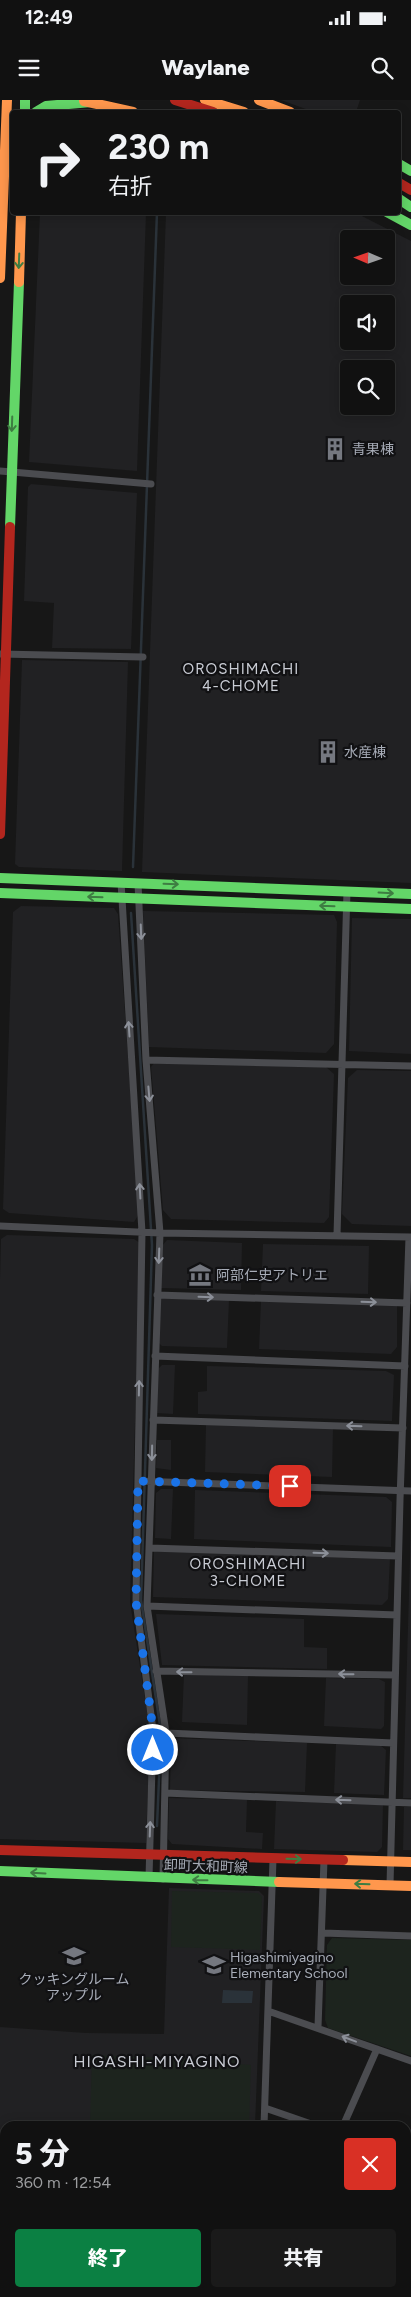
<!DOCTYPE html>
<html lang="ja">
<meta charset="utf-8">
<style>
body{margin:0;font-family:Figtree,"Noto Sans JP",sans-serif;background:#1a1a1a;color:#f1f3f6;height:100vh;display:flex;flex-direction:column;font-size:19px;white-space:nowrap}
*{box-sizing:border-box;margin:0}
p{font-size:16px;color:#9c9d9f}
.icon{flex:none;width:28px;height:28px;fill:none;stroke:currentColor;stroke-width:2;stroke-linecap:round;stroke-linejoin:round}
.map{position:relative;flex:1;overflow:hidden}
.panel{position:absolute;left:0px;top:2021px;width:411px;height:176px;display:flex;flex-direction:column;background:#111;border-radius:15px 15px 0 0;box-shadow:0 2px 12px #0003,0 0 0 1px #303131}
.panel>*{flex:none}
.top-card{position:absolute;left:10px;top:10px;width:391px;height:105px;border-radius:5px;box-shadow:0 2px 12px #0003,0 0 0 1px #303131;background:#111;color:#f1f3f6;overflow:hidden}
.needle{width:32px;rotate:272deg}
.buttons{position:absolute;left:340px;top:130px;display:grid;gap:10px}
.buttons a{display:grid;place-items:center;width:55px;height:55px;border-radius:5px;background:#111;box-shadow:0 2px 12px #0003,0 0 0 1px #303131;font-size:25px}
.pin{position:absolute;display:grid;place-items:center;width:42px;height:42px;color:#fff;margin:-21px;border-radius:10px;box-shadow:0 2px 8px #0006}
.me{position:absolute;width:55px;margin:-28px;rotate:0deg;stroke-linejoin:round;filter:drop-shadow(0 0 4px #0008)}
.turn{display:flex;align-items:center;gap:18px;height:105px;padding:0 15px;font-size:22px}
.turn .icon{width:65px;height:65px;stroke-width:2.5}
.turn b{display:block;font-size:35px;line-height:42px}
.round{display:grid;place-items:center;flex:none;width:52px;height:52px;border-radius:5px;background:#1a1a1a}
.summary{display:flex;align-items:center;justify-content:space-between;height:85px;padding:0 15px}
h1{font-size:30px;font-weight:800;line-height:38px}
.button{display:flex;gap:10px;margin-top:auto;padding:10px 15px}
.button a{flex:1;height:58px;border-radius:5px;background:#0b8043;color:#fff;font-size:20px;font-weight:800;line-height:58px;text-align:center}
.button a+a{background:#1a1a1a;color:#f1f3f6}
.status{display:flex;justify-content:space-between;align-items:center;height:35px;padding:0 25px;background:#111;direction:ltr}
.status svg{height:14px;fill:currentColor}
header{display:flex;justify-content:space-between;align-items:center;height:65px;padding:0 15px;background:#111;font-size:22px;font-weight:800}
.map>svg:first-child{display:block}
</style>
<div class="status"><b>12:49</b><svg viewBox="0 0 49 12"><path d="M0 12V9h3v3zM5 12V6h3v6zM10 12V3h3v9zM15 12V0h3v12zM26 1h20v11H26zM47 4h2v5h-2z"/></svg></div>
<header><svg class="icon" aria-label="menu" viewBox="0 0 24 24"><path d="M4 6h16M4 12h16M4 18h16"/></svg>Waylane<svg class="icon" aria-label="search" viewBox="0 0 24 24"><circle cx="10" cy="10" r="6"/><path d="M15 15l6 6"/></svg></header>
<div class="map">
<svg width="411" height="2197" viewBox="0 0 411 2197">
<rect width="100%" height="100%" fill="#171717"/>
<path fill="#212123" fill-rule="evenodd" d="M281,0H360L356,12H314Z
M40,113H146L137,371L29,362Z
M166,113H356L411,141V783L142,772ZM349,139H386V176H349ZM349,204H386V241H349ZM349,269H386V306H349Z
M31,384L137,393L131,549L52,548L54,503L24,501L28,387Z
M22,560L128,562L122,771L19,767L15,764Z
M21,806L114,808L118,814L139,1114L134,1122L9,1113L3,1109L13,812Z
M143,811L334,815L337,822L334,944L326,953L149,947Z
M352,818L411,819V954L349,951Z
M154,963L326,967L334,974L329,1117L324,1123L171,1119L163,1110L151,967Z
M357,970L411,971V1126L352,1124L342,1114L348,978Z
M7,1135L134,1139L140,1143L130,1502L150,1631L146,1743L0,1739V1180L1,1139Z
M167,1140L242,1143L241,1190L161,1188L162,1146Z
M263,1144L369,1146L368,1194L261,1191Z
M160,1198L229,1200L227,1248L162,1246L159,1243Z
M261,1201L397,1205V1247L391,1254L259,1249Z
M162,1265H175L173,1314L157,1313L158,1269Z
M207,1266L386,1271L394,1275L392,1321L198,1314V1292L207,1291Z
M206,1324L333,1328L332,1377L205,1372Z
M157,1340H171V1370L156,1368Z
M161,1389H173L171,1439L155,1438L156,1393Z
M195,1390L386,1397L392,1402L391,1447L194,1439Z
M411,1424V1698H403Z
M154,1450L390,1458L388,1499L382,1505L153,1497Z
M156,1514L304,1519V1547L327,1548V1569L162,1565Z
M184,1574L248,1576L247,1625L182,1622Z
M326,1578L379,1579L385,1582L384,1626L381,1629L324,1626Z
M171,1638L307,1643L305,1692L170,1690Z
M336,1644L380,1645L386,1650L384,1695L334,1693Z
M169,1698L247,1700L246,1732L263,1733L262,1749L172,1744L168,1739Z
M276,1701L383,1704L382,1747L377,1752L274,1749Z
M404,1707H411V1750H403Z
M169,1788L259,1791L264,1796L255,2026H5V2192H123V2197H0V1927L86,1933L164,1934Z"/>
<path fill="#1d241e" d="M172,1791L258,1793L262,1797L260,1850L171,1847Z
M332,1838L411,1840V1956L328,1928L325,1920L327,1845Z
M92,1955L236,1960L237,1964L251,1965L249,2026H90Z"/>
<path fill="#2a3239" d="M223,1890L253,1891L252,1903H222Z"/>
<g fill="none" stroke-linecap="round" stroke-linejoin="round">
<path stroke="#2a3239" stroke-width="2.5" d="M133,767L157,112
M131,813L152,1145L141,1500L161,1632L157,1726"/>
<path stroke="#4b4c50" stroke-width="7" d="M0,371L151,384
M0,554L143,557
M121,782L142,1132L136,1501L153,1630L149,1778
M138,783L146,960L160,1133L147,1506L166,1633L163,1779
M146,960L411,966
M0,1126L160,1133L411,1137
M337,1135L347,791
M157,1195L407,1203
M155,1256L405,1266
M153,1320L403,1328
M138,1381L411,1391
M150,1448L398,1456
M147,1506L397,1515
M156,1571L395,1575
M166,1633L393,1643
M165,1693L411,1703
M390,1785L400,1400L409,1137
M323,1833L411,1836
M268,1911L411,1961
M318,1927L324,1760
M265,2008L317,2026
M264,2026L273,1759
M343,2026L377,1949
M406,2059L411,2061
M406,2101H411
M406,2170H411
M257,2197L258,2192"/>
<path stroke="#63d668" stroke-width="10" d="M25,0V12
M36,12L46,6L91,2
M399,64L411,71
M399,99L411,107
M387,112L411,125
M10,427L19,182
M0,778L411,794
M0,793L411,809
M0,1771L279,1782"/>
<path stroke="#ff974d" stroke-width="10" d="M205,0L244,12
M259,0L290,12
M84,1L133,12
M0,178L7,0
M19,182L21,112
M343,1760L411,1762
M279,1782L411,1786"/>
<path stroke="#b3261e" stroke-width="10" d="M175,0L213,12
M399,83L411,90
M0,734L10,427
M0,1750L343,1760"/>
</g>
<defs><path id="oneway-shaft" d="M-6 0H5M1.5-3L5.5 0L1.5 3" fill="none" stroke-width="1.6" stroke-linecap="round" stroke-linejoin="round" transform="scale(1.25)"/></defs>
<g stroke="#3e7d42">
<use href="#oneway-shaft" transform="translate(19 161) rotate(92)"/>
<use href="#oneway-shaft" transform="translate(12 324) rotate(92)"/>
<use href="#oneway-shaft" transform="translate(171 784) rotate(2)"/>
<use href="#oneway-shaft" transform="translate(386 793) rotate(3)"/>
<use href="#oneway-shaft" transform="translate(95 797) rotate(-178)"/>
<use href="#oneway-shaft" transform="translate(327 806) rotate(-178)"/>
<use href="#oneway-shaft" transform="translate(294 1759) rotate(1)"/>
<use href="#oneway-shaft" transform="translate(38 1773) rotate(-177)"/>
<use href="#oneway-shaft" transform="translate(200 1780) rotate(-179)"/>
<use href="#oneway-shaft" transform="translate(362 1784) rotate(-178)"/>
</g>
<g stroke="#8c9099">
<use href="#oneway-shaft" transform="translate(141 832) rotate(88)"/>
<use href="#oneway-shaft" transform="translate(129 929) rotate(-94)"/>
<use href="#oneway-shaft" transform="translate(149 994) rotate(85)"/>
<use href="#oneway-shaft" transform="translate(140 1091) rotate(-93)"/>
<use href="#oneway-shaft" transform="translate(159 1156) rotate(92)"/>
<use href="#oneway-shaft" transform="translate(206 1197) rotate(2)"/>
<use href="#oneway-shaft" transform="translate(369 1202) rotate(2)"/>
<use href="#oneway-shaft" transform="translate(139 1288) rotate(-89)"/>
<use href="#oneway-shaft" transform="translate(354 1326) rotate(-178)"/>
<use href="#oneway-shaft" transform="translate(152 1353) rotate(91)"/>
<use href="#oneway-shaft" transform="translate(321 1453) rotate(2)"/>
<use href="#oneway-shaft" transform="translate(184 1572) rotate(-179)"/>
<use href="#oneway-shaft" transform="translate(346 1574) rotate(-179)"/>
<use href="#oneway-shaft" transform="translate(343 1700) rotate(-178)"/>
<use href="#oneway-shaft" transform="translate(150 1729) rotate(-88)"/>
<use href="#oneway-shaft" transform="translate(349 1939) rotate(-159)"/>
</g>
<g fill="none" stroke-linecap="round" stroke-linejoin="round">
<path stroke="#1a73e8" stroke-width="9" stroke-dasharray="0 16.2" d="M153,1650V1630L136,1502L138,1381L290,1386"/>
</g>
<defs>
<symbol id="building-bare" viewBox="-9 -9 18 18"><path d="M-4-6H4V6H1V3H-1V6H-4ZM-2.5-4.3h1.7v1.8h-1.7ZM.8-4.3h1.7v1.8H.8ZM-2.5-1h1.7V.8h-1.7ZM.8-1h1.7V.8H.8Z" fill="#757880" stroke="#111113" stroke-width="2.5" paint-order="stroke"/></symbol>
<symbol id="museum-bare" viewBox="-9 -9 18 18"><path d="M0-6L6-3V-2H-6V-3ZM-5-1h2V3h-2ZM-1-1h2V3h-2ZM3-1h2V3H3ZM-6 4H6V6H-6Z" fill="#757880" stroke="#111113" stroke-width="2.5" paint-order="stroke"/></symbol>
<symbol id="school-bare" viewBox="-9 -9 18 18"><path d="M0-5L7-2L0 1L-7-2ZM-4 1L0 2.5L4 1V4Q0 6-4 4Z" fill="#757880" stroke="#111113" stroke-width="2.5" paint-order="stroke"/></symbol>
</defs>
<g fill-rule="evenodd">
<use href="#building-bare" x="319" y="333" width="32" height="32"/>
<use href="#building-bare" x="312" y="636" width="32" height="32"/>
<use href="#museum-bare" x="184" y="1159" width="32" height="32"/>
<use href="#school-bare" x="58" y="1840" width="32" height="32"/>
<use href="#school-bare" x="198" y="1849" width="32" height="32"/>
</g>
<g text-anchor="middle" stroke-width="4.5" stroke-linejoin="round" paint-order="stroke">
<g font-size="14" fill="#a8adb8" stroke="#111113" text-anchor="start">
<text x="352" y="354">青果棟</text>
<text x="344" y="657">水産棟</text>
<text x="216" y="1180">阿部仁史アトリエ</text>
<text x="230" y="1862">Higashimiyagino<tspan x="230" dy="16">Elementary School</tspan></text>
<text x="74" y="1884" text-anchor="middle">クッキングルーム<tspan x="74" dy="16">アップル</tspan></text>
</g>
<g font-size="14" fill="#a8adb8" stroke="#111113">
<text transform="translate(206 1766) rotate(2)" y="5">卸町大和町線</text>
</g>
<g font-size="15" letter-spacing="1" fill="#c9ccd4" stroke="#111113">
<text x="241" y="574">OROSHIMACHI<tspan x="241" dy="17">4-CHOME</tspan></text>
<text x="248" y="1469">OROSHIMACHI<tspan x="248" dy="17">3-CHOME</tspan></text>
</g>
<g font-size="16" letter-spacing="1" fill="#c9ccd4" stroke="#111113">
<text x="157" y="1967">HIGASHI-MIYAGINO</text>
</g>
</g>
</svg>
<div class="buttons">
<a><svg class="needle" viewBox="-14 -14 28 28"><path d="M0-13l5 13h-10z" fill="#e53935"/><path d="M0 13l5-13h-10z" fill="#9c9d9f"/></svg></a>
<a><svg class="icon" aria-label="sound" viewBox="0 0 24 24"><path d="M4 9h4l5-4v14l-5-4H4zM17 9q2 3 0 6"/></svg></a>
<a><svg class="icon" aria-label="search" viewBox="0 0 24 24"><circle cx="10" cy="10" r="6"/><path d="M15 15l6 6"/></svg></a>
</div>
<div class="pin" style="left:290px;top:1386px;background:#d93025"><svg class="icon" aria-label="arrive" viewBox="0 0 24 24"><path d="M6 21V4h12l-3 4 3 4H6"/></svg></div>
<svg class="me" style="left:153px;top:1650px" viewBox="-20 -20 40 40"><circle r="17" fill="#1a73e8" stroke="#fff" stroke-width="3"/><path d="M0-11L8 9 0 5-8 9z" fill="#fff"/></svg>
<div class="top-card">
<div class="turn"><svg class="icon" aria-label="right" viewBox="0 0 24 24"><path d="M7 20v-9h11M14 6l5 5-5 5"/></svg><div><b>230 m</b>右折</div></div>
</div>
<section class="panel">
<div class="summary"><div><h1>5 分</h1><p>360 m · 12:54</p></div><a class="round" style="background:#d93025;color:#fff"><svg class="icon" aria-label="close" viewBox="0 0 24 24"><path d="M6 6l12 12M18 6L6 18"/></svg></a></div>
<div class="button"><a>終了</a><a>共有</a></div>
</section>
</div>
